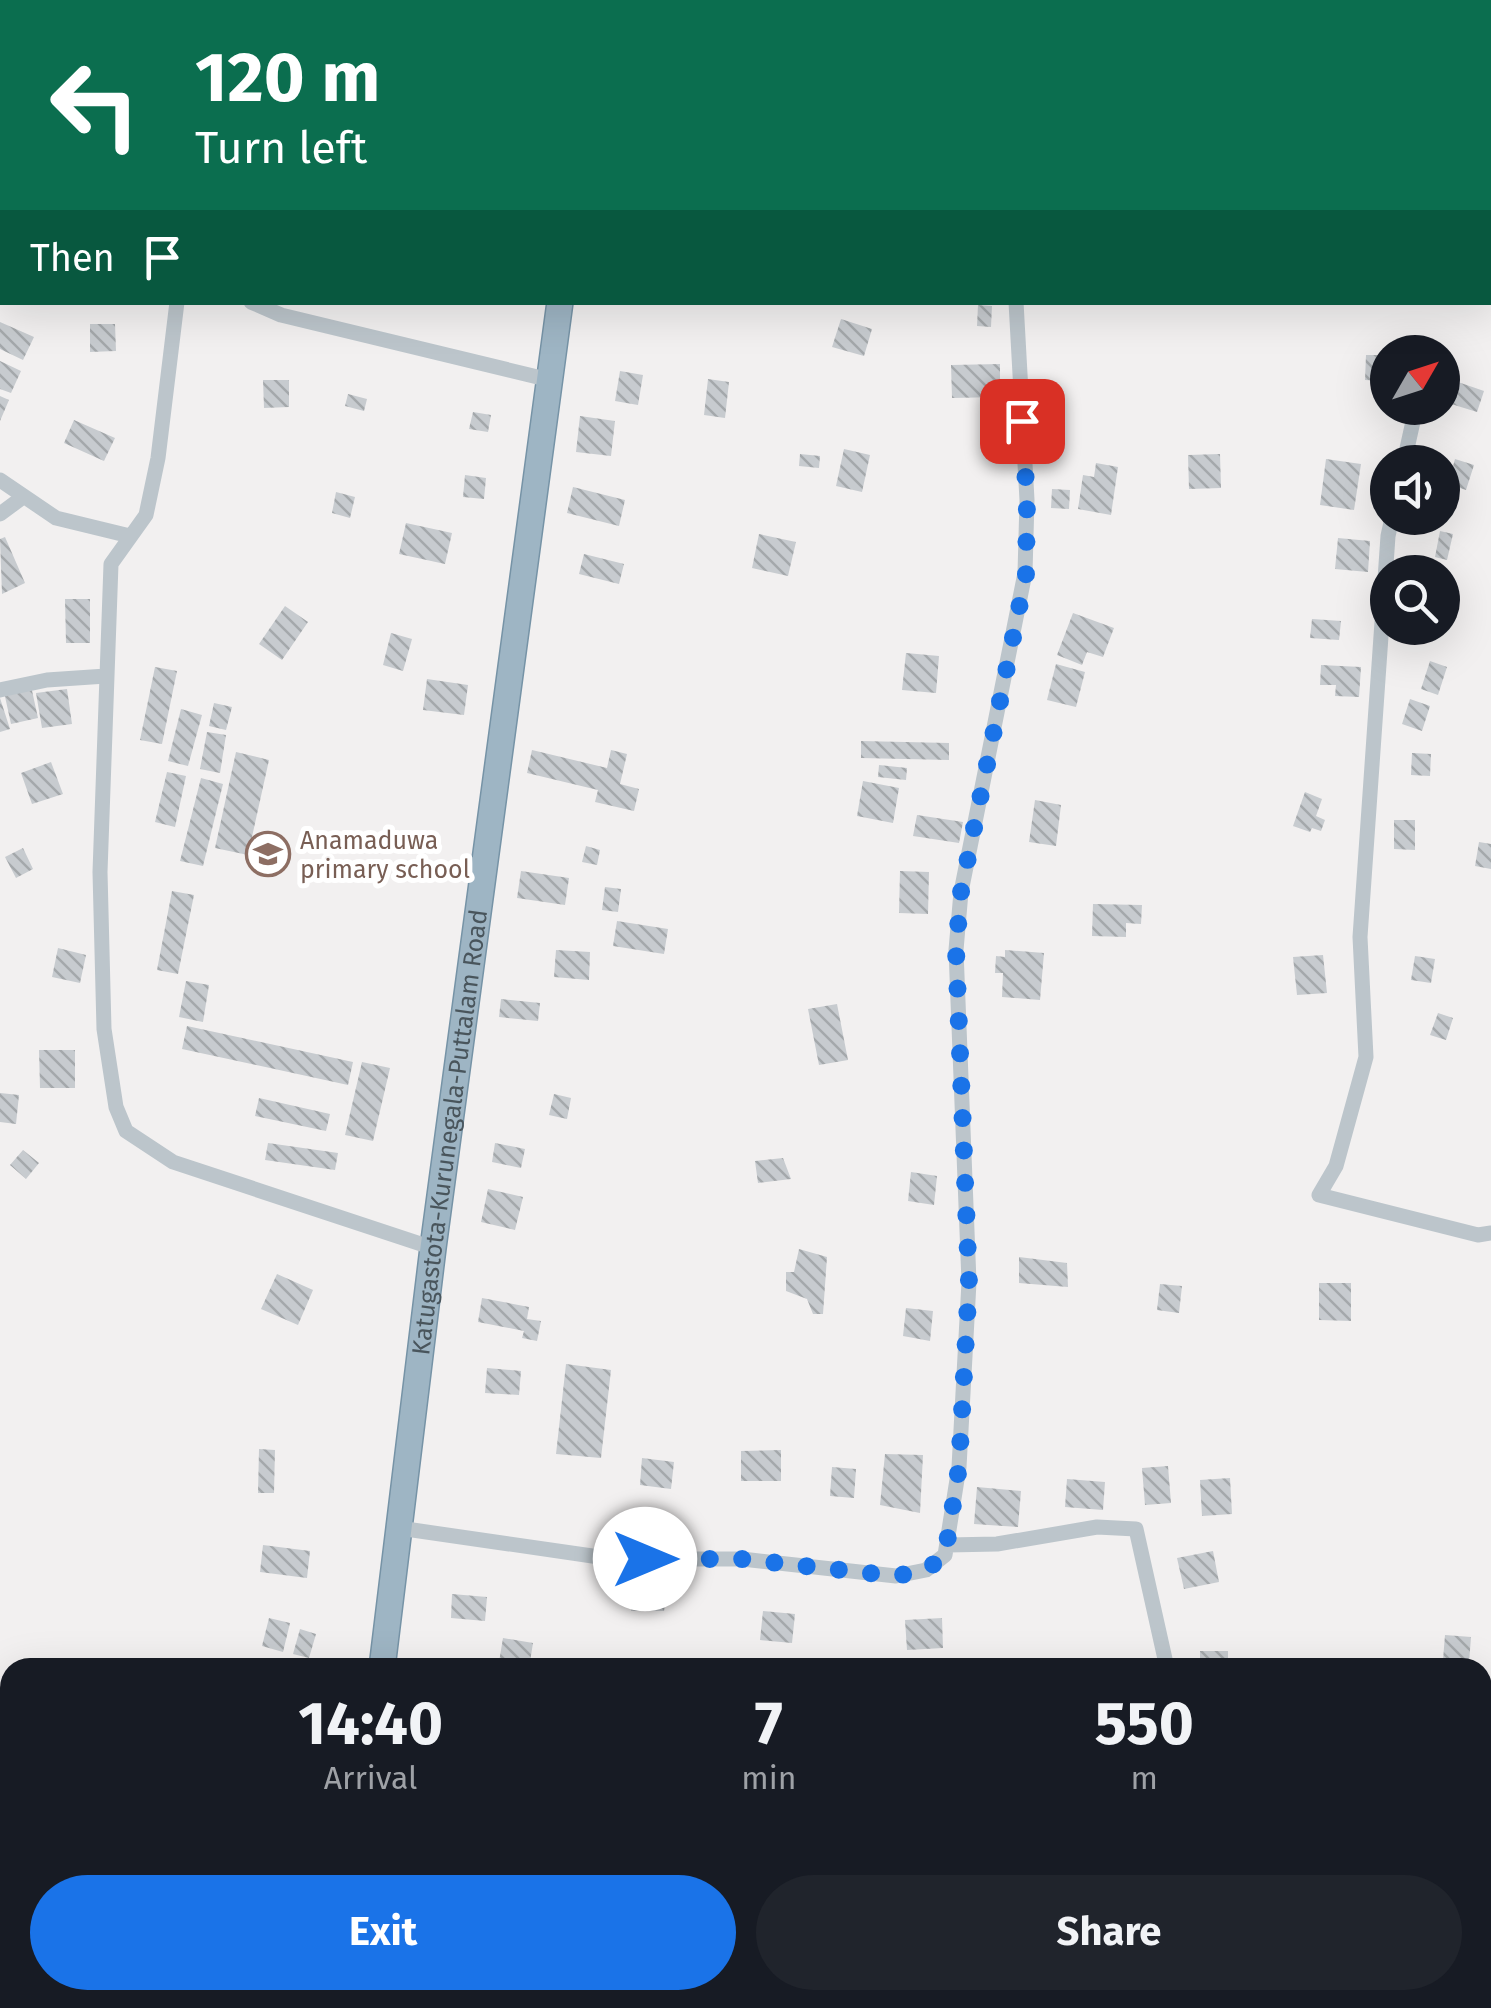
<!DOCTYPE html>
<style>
body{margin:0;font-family:"Fira Sans",sans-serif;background:#20242c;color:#f1f3f6;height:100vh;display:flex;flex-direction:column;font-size:38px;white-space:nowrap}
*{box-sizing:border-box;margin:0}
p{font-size:32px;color:#9ea1a6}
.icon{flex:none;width:55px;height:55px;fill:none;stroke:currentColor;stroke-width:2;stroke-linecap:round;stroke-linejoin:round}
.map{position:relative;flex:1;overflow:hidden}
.side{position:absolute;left:0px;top:1658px;width:1492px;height:352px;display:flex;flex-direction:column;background:#171b24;border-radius:30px 30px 0 0;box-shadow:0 10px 40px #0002}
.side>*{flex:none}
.hud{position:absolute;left:0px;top:0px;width:1492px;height:305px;box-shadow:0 10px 40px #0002;background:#0b6e4f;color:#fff;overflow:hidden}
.needle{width:65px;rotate:51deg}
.buttons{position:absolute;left:1370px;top:335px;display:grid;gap:20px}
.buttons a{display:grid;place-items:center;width:90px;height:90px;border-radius:50%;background:#171b24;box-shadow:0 10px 40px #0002;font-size:50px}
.pin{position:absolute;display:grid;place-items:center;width:85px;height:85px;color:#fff;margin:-42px;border-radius:20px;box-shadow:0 5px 15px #0006}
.me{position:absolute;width:110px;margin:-55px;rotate:90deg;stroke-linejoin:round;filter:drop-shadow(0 0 8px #0008)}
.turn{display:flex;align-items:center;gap:35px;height:210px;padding:0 30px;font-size:45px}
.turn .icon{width:130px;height:130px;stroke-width:2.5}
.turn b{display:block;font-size:70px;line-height:85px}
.then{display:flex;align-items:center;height:95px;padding:0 30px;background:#0003;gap:20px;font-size:38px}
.eta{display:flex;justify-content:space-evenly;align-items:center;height:170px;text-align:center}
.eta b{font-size:60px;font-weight:700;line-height:70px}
.button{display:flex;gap:20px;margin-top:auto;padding:20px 30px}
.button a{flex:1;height:115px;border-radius:60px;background:#1a73e8;color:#fff;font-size:40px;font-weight:700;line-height:115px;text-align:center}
.button a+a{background:#20242c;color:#f1f3f6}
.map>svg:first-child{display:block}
</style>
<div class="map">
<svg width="1491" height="2008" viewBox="0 0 1491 2008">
<defs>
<pattern id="building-back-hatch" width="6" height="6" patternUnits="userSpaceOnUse" patternTransform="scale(2.5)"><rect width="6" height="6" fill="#c7cbcf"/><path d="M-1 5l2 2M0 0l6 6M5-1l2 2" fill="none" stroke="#a4a8ab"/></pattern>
</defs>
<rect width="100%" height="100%" fill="#f2f0f0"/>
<path fill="url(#building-back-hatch)" d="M978,305L992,306L991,327L977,326Z
M841,319L872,329L864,356L832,347Z
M0,322L34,337L23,360L0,349Z
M90,324H115L116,351L90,352Z
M1366,355H1381V381L1365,380Z
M0,361L21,371L11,393L0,389Z
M1000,364V397L952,398L951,365Z
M620,371L643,375L638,405L615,401Z
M708,379L729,382L725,418L704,415Z
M263,380H289V407L264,408Z
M1455,381L1484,391L1477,412L1448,403Z
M348,394L367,399L364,411L345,406Z
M0,396L9,400L0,421Z
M473,412L491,415L488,432L469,429Z
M580,416L615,421L611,456L576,452Z
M74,420L115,438L104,461L64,443Z
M844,449L870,455L862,492L836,486Z
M800,454L820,456L819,468L799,466Z
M1220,454L1221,488L1189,489L1188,455Z
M1326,459L1361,464L1354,510L1320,505Z
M1455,459L1474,465L1466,490L1448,484Z
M1096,463L1118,467L1111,515L1078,509L1083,475L1094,477Z
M465,475L486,478L484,499L463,497Z
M573,487L625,500L619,526L567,513Z
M1052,489L1070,490L1069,509L1051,508Z
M336,492L355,497L350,518L332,513Z
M406,523L452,533L445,564L399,554Z
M1440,531L1453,534L1447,560L1435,557Z
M759,534L796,542L788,576L752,568Z
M5,537L25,583L2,594L0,539Z
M1338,538L1370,541L1368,572L1335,569Z
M584,554L624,564L619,584L579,574Z
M65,599H90V643H66Z
M285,606L308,622L282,660L259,644Z
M1073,613L1114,628L1103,657L1087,652L1082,665L1057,655Z
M1312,619L1341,621L1339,640L1310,638Z
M391,633L412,639L403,671L383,665Z
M906,653L939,656L936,693L902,690Z
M1430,661L1447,667L1438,695L1421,689Z
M1056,664L1085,672L1076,707L1047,700Z
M1321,665L1361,667L1359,697L1335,696L1336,685H1320Z
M155,667L177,671L162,744L140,740Z
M427,679L468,685L464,715L423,710Z
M31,686L38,718L11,724L4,692Z
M67,689L72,724L42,728L36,693Z
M0,698L10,729L0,732Z
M1410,699L1430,706L1422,731L1402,724Z
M214,703L232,707L226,730L209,726Z
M181,709L202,715L188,766L168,761Z
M207,732L226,735L220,773L200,769Z
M861,741L949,743V760L861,758Z
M532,750L607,768L611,750L627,754L620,784L639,789L634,811L595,802L598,790L527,773Z
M236,752L269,760L248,855L215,848Z
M1412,753L1431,754L1430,776L1411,775Z
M51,762L63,794L32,804L21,773Z
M879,765L907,768L906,780L878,777Z
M167,772L186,776L175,827L155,822Z
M201,778L223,784L203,866L180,861Z
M863,781L899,788L893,823L857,816Z
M1305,792L1322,799L1316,816L1325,820L1321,831L1312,828L1310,832L1293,826Z
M1035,800L1061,805L1056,846L1029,842Z
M917,815L963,822L959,843L913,836Z
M1394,820H1415V850L1394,849Z
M1479,842L1491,844V869L1475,866Z
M586,846L600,850L597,865L582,862Z
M23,848L33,869L16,878L5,857Z
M521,871L569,878L565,905L517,898Z
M900,871L929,872L928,914L899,913Z
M605,887L621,889L618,912L602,910Z
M172,891L194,895L178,974L157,970Z
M1093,904L1142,905L1141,924L1126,923V937L1092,936Z
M617,921L668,929L664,954L613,946Z
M58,948L86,955L80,983L52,977Z
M556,950L590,952L589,980L554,977Z
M1005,950L1044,953L1040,1000L1002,997L1003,973H995L996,956L1005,957Z
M1323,955L1327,993L1297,995L1293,957Z
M1415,956L1435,959L1431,983L1411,980Z
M186,981L209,985L203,1022L179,1017Z
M501,999L540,1003L538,1021L499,1017Z
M837,1004L848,1060L819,1065L808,1009Z
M1438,1013L1453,1018L1446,1040L1430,1035Z
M187,1026L353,1062L348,1085L182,1049Z
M39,1050H75V1088H40Z
M362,1062L390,1068L373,1141L345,1135Z
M0,1093L19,1095L16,1124L0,1122Z
M554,1094L571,1098L567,1119L549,1115Z
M259,1098L330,1114L326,1131L255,1116Z
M268,1143L338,1153L335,1170L265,1160Z
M495,1143L525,1149L521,1168L492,1162Z
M23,1150L39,1163L26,1179L10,1165Z
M783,1158L791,1179L758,1183L755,1161Z
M911,1172L937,1176L934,1205L908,1201Z
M488,1189L523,1197L515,1230L481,1222Z
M799,1249L827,1257L823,1314H813L807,1299L786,1291V1272H794Z
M1019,1257L1067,1263L1068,1287L1019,1283Z
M277,1274L313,1290L298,1325L261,1309Z
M1319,1283H1351V1321L1319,1320Z
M1160,1284L1182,1286L1179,1313L1157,1310Z
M482,1298L529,1307L527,1319L541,1321L537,1341L522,1338L524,1331L478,1322Z
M906,1308L933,1311L930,1341L903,1336Z
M566,1364L611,1370L601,1458L556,1454Z
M487,1368L521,1371L519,1395L485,1393Z
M259,1449L275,1450L274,1493H258Z
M781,1450V1481H741V1451Z
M885,1454L923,1455L920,1513L880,1505Z
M642,1458L674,1462L671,1489L640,1485Z
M1168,1466L1171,1503L1145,1505L1142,1468Z
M832,1467L856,1469L854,1498L830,1496Z
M1230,1478L1232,1514L1202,1516L1200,1480Z
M1067,1479L1105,1482L1103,1510L1065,1507Z
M977,1487L1021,1491L1018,1527L974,1524Z
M263,1545L310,1551L307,1578L260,1572Z
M1213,1551L1219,1582L1184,1589L1177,1558Z
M637,1568L671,1572L664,1611H631Z
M452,1594L487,1597L485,1621L451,1618Z
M763,1611L795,1614L792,1643L760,1640Z
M269,1618L290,1623L283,1652L262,1646Z
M942,1618L943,1648L907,1650L905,1620Z
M300,1629L316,1634L309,1658L293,1654Z
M1445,1635L1471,1637L1469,1663L1443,1660Z
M503,1638L533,1643L529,1668H498Z
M1200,1651H1228V1668H1200Z
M59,2000L74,2003L73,2008H57Z
M652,2000H698L697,2008L651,2004Z
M884,2000H914L922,2002L921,2008H882Z
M1438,2000H1480L1468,2008H1438L1434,2003Z"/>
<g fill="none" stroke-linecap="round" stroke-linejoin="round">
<defs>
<g id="trunk">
<path d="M597,2L598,0"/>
<path id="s1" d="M382,1668L433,1248L560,302"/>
<path d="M342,2008L343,2000"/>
</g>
</defs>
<use href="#trunk" stroke="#7693a6" stroke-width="28"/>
<path stroke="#bcc5cb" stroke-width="15" d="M0,225L2,226
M1490,285L1491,286
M177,302L158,458L146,515L111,564L100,872L104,1029L116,1107L126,1131L173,1162L433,1248
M251,302L281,315L550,380
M1442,377L1450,378
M1404,462L1416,408
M0,480L56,518L130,536
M0,514L23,497
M1392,518L1388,536L1360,937L1366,1057L1336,1166L1319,1195L1478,1235L1491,1233
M0,690L47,680L106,676
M399,1528L613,1559H742L896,1576L926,1570L945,1555L959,1467L969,1282L956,950L961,892L1025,573L1027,500L1016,302
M948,1545L997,1544L1097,1527L1136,1529L1167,1668
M0,1828L10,1833"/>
<use href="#trunk" stroke="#9eb5c4" stroke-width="25"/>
</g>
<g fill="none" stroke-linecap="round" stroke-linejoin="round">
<path stroke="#1a73e8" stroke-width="18" stroke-dasharray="0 32.4" d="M645,1559H742L896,1576L926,1570L945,1555L959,1467L969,1282L956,950L961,892L1026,574L1027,500L1022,421"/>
</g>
<defs>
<symbol id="school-ring" viewBox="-11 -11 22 22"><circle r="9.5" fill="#fff" stroke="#8d6e63" stroke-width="1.5"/><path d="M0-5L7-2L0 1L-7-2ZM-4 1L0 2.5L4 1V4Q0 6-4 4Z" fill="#8d6e63"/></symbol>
</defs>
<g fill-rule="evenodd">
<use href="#school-ring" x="243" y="829" width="50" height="50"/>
</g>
<g text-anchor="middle" stroke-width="10" stroke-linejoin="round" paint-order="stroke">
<g font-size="25" fill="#785e54" stroke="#fff" text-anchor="start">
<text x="300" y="849">Anamaduwa<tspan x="300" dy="29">primary school</tspan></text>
</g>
<g font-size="25" fill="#49555c" stroke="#fff">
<text dy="9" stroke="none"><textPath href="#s1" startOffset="540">Katugastota-Kurunegala-Puttalam Road</textPath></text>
</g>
</g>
</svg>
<div class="buttons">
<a><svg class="needle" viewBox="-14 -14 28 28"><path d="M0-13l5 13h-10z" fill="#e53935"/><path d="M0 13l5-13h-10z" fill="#9ea1a6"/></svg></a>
<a><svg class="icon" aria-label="sound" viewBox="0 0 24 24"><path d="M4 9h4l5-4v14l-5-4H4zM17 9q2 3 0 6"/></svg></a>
<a><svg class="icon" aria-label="search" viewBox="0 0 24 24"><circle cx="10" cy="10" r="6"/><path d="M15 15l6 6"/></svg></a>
</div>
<div class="pin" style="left:1022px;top:421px;background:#d93025"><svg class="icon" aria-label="arrive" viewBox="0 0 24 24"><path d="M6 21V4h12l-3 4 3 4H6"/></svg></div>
<svg class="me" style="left:645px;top:1559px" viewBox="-20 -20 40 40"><circle r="19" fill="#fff"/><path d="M0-13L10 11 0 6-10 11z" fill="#1a73e8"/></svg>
<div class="hud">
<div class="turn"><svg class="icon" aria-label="left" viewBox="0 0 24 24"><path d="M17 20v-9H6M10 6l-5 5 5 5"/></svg><div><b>120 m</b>Turn left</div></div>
<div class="then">Then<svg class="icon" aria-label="arrive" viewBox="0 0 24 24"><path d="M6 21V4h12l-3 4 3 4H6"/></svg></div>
</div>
<section class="side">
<div class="eta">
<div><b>14:40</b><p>Arrival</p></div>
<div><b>7</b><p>min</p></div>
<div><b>550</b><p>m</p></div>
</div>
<div class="button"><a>Exit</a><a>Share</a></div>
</section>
</div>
